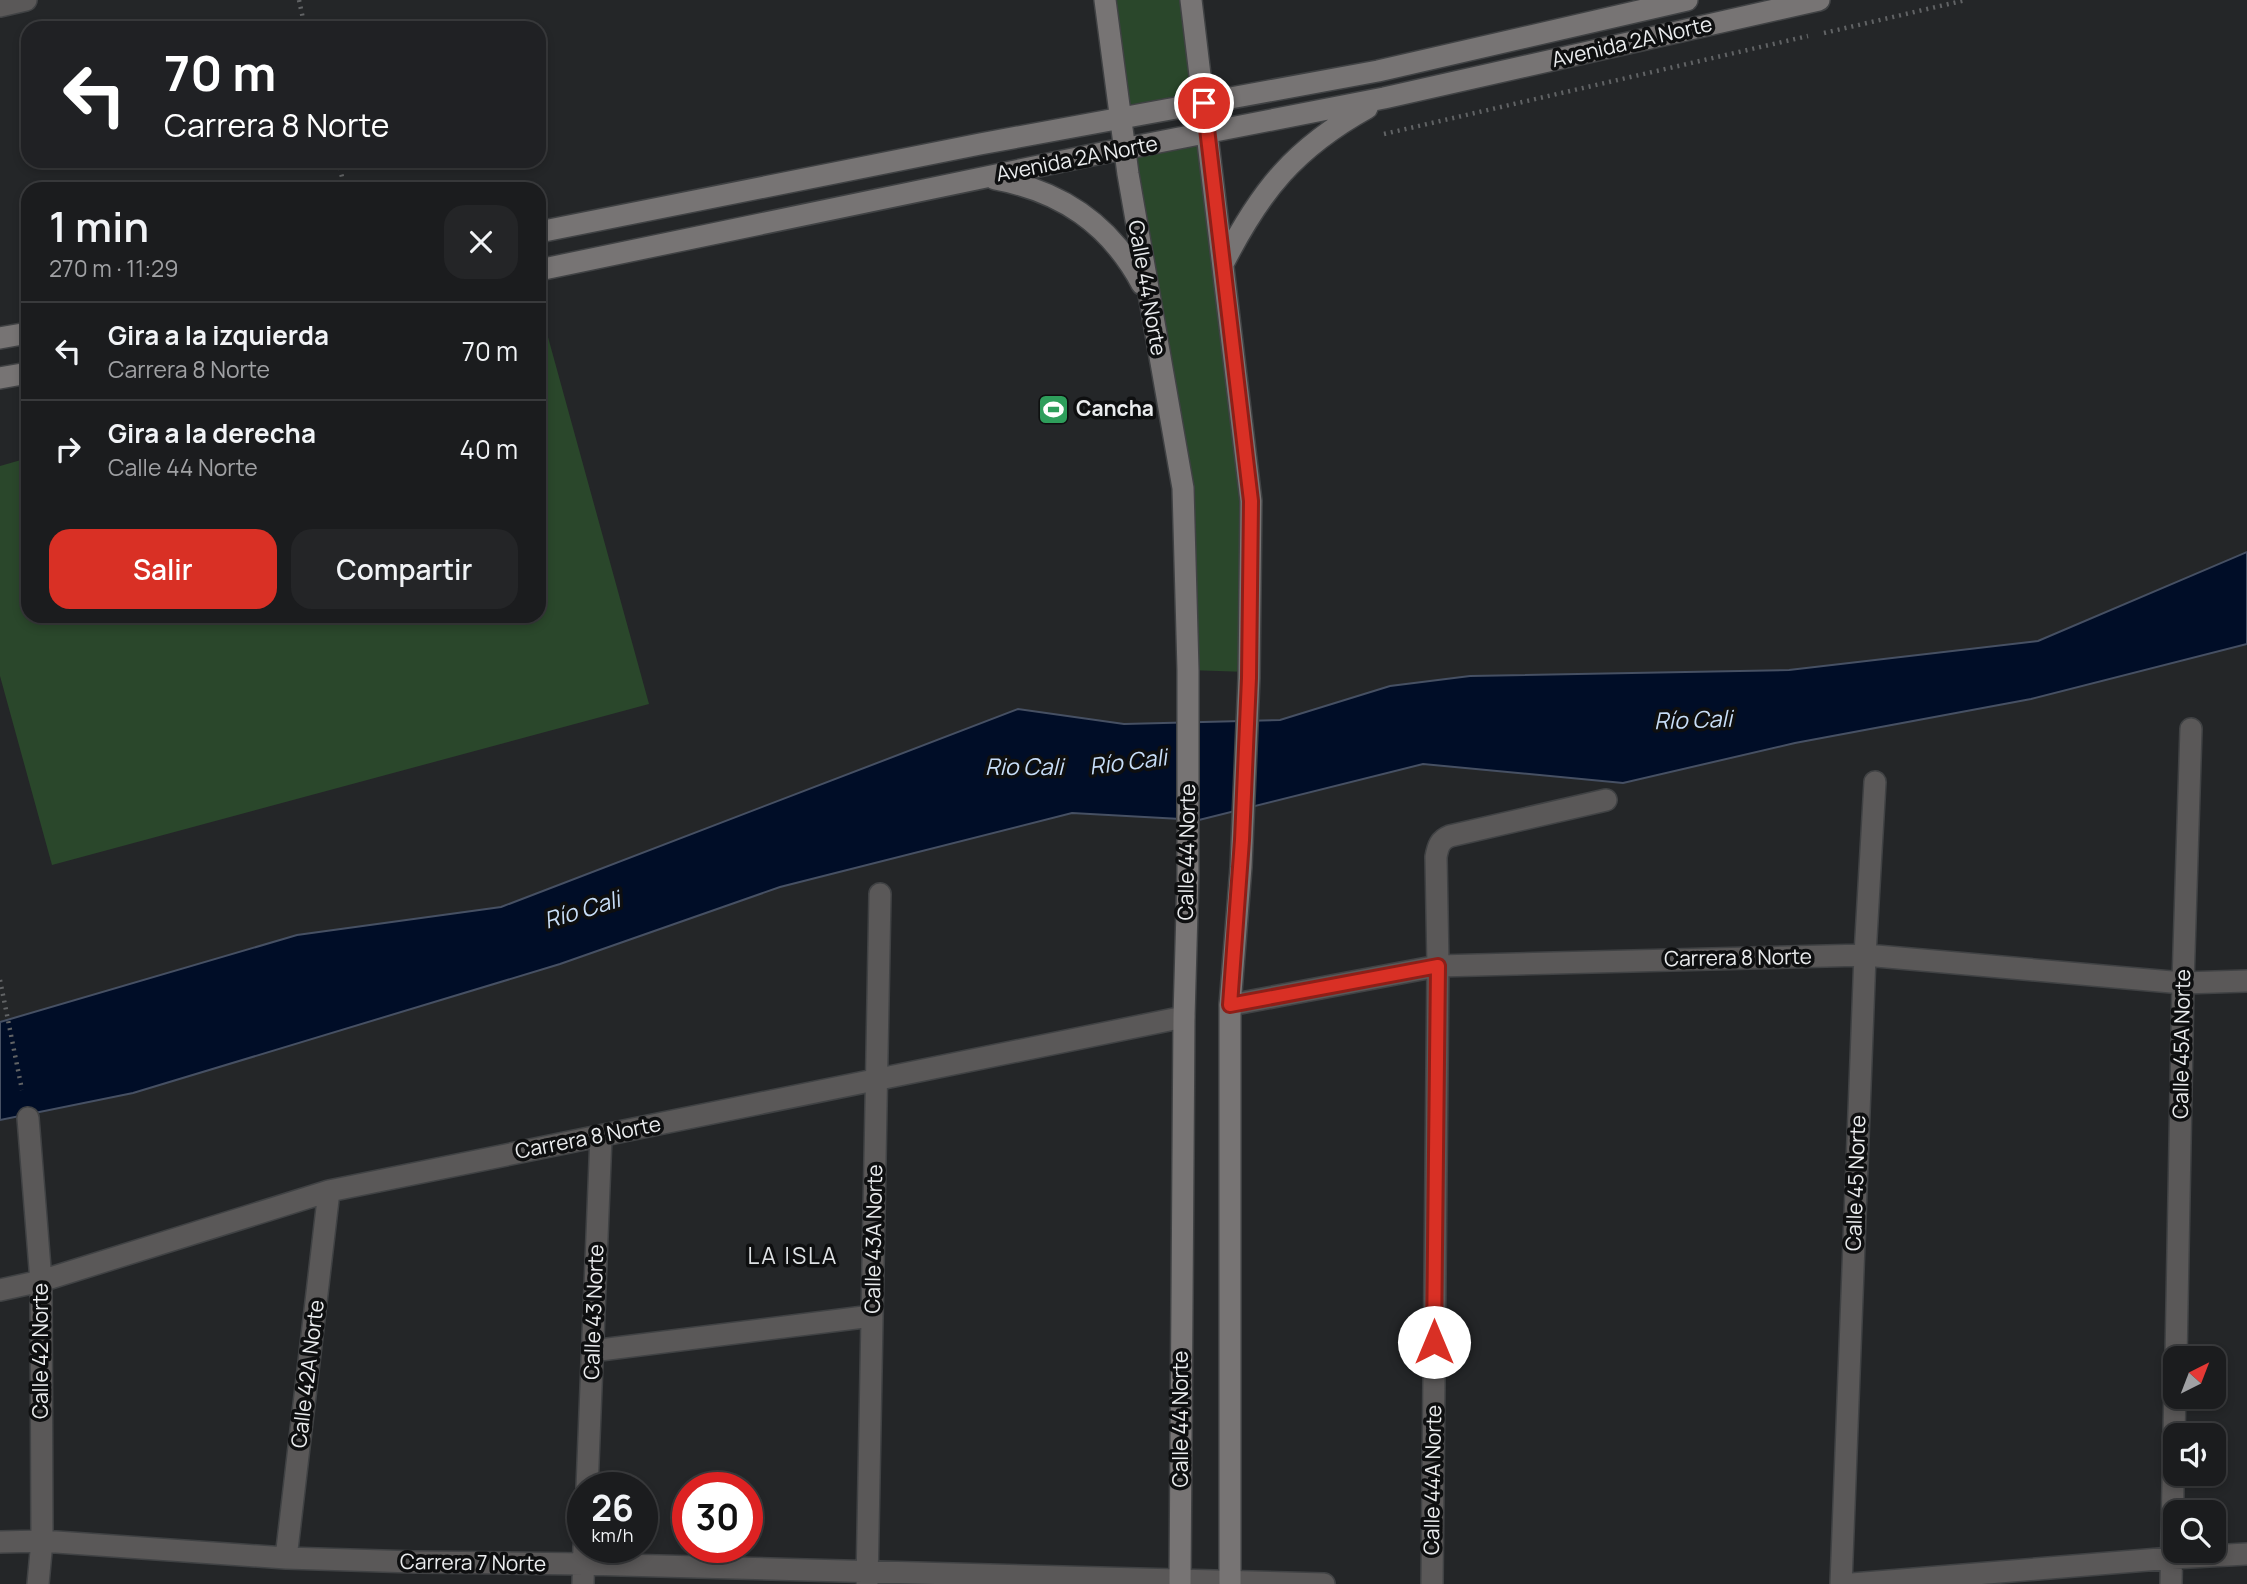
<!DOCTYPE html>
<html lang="es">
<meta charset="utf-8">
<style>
body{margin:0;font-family:Manrope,sans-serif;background:#242527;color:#f1f3f6;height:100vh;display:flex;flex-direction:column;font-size:26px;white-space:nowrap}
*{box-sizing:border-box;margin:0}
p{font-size:23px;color:#a0a1a4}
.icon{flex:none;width:38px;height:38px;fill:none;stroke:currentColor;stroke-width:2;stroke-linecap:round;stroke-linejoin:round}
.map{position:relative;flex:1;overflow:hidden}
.details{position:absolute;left:21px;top:182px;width:525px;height:441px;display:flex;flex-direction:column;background:#1b1c1e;border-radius:21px;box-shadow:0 4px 10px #0003,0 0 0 2px #393a3c}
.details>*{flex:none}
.hud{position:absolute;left:21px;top:21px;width:525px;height:147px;border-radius:21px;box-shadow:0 4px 10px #0003,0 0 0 2px #393a3c;background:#202124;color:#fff;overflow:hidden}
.needle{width:46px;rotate:42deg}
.buttons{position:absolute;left:2163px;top:1346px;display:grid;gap:14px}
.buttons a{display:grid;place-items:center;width:63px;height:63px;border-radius:14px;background:#1b1c1e;box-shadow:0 4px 10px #0003,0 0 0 2px #393a3c;font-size:35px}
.speed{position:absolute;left:567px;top:1472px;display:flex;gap:14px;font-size:35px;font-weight:700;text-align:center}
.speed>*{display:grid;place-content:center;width:91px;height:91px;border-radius:50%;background:#1b1c1e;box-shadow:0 4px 10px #0003,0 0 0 2px #393a3c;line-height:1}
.speed small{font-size:18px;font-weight:400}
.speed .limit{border:10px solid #d22;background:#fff;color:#111}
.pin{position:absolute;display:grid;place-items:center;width:60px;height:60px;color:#fff;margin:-30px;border:4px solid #fff;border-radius:50%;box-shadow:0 2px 7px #0007}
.me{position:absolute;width:77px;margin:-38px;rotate:0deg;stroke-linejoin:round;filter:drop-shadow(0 0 5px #0008)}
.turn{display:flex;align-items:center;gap:24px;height:147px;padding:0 28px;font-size:32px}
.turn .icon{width:91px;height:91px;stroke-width:2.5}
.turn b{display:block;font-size:49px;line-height:60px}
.round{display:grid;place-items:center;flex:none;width:74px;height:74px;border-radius:21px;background:#242527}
.headline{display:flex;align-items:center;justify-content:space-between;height:119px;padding:0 28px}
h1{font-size:42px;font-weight:600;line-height:52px}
.button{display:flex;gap:14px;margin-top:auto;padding:14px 28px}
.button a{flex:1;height:80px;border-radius:21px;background:#d93025;color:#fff;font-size:28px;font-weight:600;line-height:80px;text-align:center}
.button a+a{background:#242527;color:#f1f3f6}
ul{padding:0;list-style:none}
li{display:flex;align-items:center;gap:21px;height:98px;padding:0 28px;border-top:2px solid #393a3c}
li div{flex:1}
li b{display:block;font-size:26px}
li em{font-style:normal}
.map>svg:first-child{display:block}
</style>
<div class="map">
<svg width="2247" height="1584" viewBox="0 0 2247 1584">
<rect width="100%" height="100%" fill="#242628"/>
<path fill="#2a472b" d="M1105,0H1191L1204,103L1120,118Z
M1208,132L1251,501L1248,672L1188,670L1183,488L1125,149Z
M543,319L649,704L52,865L0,676V466L28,458V616H539V320Z"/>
<path fill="#000d27" stroke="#465063" stroke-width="2" d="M2247,552V644L2031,699L1795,743L1623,783L1423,764L1199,820L1072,813L780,887L560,964L133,1093L0,1120V1022L297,935L501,907L1018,709L1124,724L1280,720L1390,686L1470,676L1789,670L2038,641Z"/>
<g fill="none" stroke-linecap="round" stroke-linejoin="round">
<defs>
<path id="street" d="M0,6L26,0
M1230,1005L1438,966L1865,955L2183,983L2247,981
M28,1118L41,1281L42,1541L38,1584
M0,1290L41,1281L329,1191L1184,1017
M592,1351L872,1316
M2176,1358L2183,983L2191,729
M587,1488L601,1136
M0,1542L42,1541L286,1558L415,1562L584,1564L1324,1584
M286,1558L329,1191
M583,1584L584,1547
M867,1584L880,894
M1432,1584L1438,966L1436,857C1438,846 1440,840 1450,836L1606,800
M1841,1584L1865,955L1875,782
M1852,1584L2172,1558L2247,1554
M2171,1584L2175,1386"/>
<path id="secondary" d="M1105,0L1128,174L1183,488L1188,670V874L1184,1017L1180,1584
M1191,0L1251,501L1249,678L1241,867L1230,1005V1584
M995,179C1061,191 1110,224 1142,284
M539,232L980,144L1378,71L1687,0
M1224,262C1261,190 1295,148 1367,108
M539,270L1092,155L1384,98L1819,0
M0,338L28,333
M0,378L28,373"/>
</defs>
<use href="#street" stroke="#404244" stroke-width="24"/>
<use href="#secondary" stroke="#404244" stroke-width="24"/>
<path stroke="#616365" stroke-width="4.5" stroke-dasharray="2 5" stroke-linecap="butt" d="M299,0L305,28
M1824,33L1966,0
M1384,134L1808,36
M338,161L345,189
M0,980L22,1090"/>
<use href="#street" stroke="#5a5858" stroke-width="21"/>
<use href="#secondary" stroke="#777474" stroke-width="21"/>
</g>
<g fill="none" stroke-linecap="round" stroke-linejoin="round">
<defs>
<path id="route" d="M1204,103L1251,501L1249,678L1242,840L1230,1005L1438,966L1434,1342"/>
</defs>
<use href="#route" stroke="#8d1f18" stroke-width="18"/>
<use href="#route" stroke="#d93025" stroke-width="12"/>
</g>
<defs>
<symbol id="stadium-square" viewBox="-11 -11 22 22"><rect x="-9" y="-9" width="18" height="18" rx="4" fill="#2e9e5b" stroke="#0e0f10"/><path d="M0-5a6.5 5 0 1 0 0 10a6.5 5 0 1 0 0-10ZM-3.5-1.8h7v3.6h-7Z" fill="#fff"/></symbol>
</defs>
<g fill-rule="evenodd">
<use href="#stadium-square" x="1036" y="392" width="35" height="35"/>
</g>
<g text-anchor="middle" stroke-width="7" stroke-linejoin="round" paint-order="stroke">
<g font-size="21" fill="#eaecee" stroke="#0e0f10">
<text transform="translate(1632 42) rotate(-13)" y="7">Avenida 2A Norte</text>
<text transform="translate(1077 159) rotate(-11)" y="7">Avenida 2A Norte</text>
<text transform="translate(1147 288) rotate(80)" y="7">Calle 44 Norte</text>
<text transform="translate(1187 852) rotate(-89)" y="7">Calle 44 Norte</text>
<text transform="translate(1738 958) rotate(-1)" y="7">Carrera 8 Norte</text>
<text transform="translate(2182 1044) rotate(-89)" y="7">Calle 45A Norte</text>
<text transform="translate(588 1138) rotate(-11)" y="7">Carrera 8 Norte</text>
<text transform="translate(1856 1183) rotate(-88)" y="7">Calle 45 Norte</text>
<text transform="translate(874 1239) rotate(-89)" y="7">Calle 43A Norte</text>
<text transform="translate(594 1312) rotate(-88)" y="7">Calle 43 Norte</text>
<text transform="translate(41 1351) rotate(-90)" y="7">Calle 42 Norte</text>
<text transform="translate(308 1374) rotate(-83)" y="7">Calle 42A Norte</text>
<text transform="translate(1181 1419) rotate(-90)" y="7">Calle 44 Norte</text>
<text transform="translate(1433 1480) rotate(-89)" y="7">Calle 44A Norte</text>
<text transform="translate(473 1563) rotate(1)" y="7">Carrera 7 Norte</text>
</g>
<g font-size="21" font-weight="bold" fill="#eaecee" stroke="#0e0f10" text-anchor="start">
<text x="1076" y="416">Cancha</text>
</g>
<g font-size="23" font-style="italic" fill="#c8def8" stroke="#0e0f10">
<text transform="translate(1693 720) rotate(-2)" y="8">Río Cali</text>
<text transform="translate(1128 762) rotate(-7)" y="8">Río Cali</text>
<text x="1024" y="775">Rio Cali</text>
<text transform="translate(582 910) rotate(-17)" y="8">Río Cali</text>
</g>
<g font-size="23" letter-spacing="2" fill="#dfe2e5" stroke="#0e0f10">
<text x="793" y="1264">LA ISLA</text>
</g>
</g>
</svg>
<div class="buttons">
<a><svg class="needle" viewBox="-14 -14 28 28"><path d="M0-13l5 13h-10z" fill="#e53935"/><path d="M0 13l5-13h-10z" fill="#a0a1a4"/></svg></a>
<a><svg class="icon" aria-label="sound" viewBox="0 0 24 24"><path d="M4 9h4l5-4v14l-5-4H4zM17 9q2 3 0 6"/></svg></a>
<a><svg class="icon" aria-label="search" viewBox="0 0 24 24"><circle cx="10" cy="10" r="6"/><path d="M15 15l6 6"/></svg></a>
</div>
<div class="speed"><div>26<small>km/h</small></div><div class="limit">30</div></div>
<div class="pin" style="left:1204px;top:103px;background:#d93025"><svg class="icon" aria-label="arrive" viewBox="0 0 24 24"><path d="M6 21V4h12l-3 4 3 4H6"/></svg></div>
<svg class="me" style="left:1434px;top:1342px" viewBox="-20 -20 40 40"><circle r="19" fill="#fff"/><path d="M0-13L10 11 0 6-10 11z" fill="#d93025"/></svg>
<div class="hud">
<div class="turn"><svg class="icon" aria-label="left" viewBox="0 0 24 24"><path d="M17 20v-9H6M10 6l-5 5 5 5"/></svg><div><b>70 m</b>Carrera 8 Norte</div></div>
</div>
<section class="details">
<div class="headline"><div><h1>1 min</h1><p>270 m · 11:29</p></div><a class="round"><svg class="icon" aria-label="close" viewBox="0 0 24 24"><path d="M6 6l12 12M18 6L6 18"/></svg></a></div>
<ul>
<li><svg class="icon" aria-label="left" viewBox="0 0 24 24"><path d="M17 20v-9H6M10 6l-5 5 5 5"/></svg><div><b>Gira a la izquierda</b><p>Carrera 8 Norte</p></div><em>70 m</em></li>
<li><svg class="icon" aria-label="right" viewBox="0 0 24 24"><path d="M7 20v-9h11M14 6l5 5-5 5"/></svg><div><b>Gira a la derecha</b><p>Calle 44 Norte</p></div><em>40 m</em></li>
</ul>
<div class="button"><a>Salir</a><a>Compartir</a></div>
</section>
</div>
